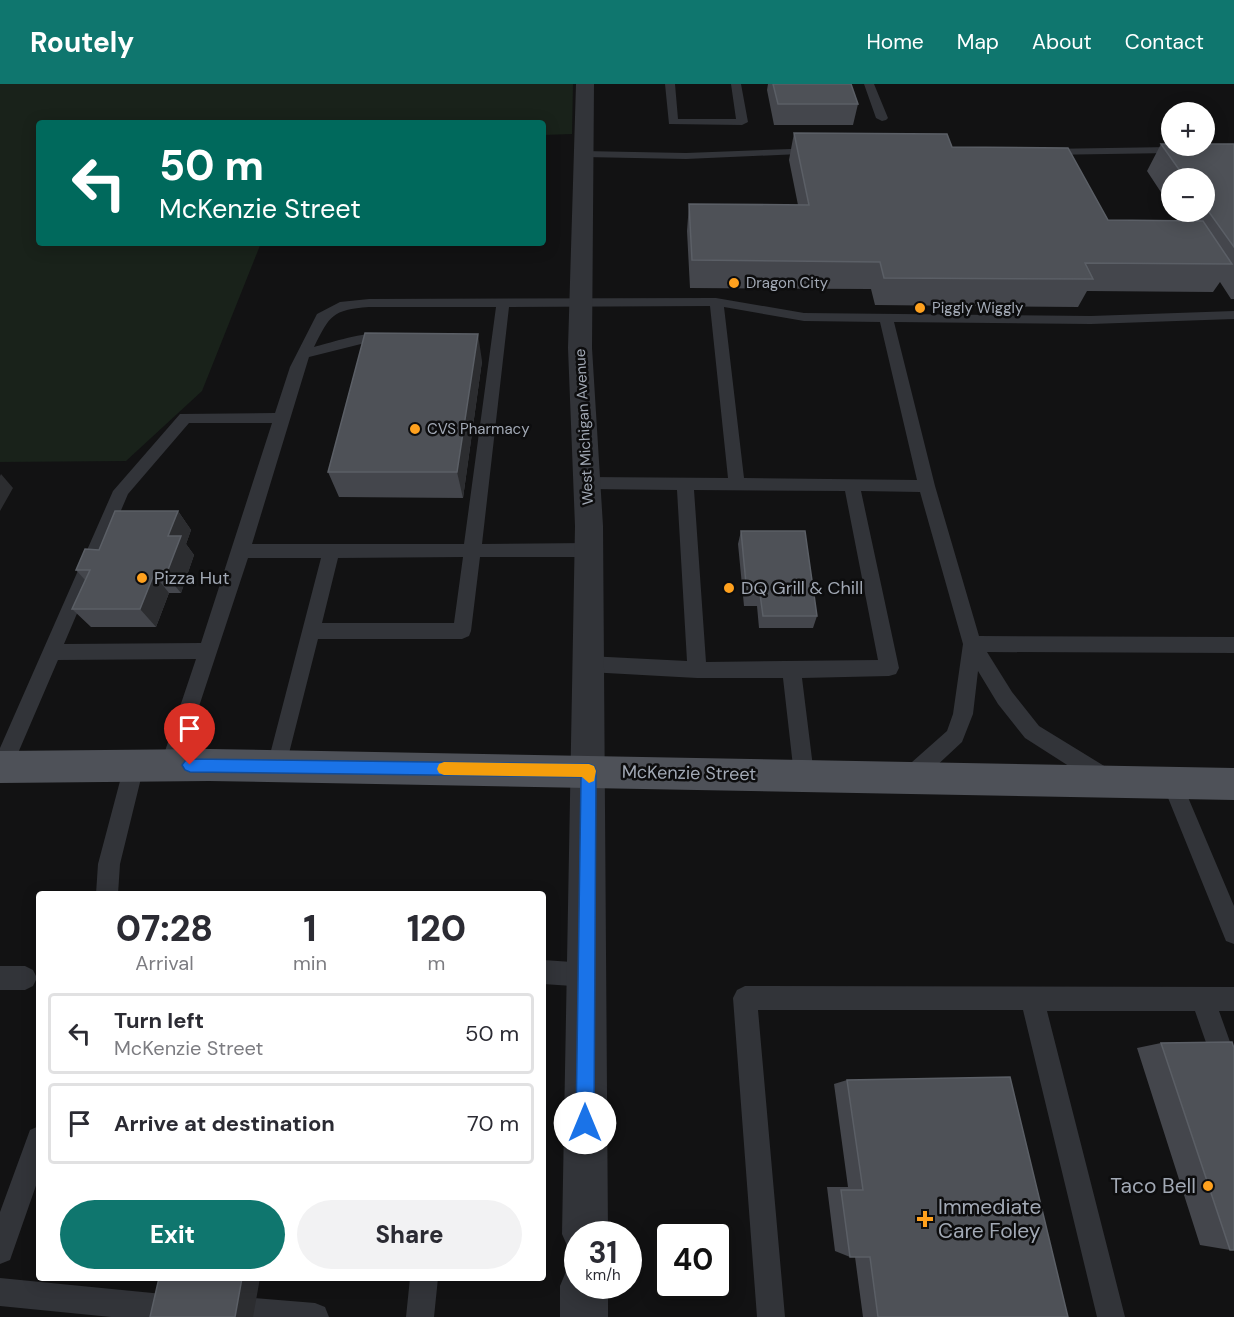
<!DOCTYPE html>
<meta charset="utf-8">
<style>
body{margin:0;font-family:"DM Sans",sans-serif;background:#f2f2f3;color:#2b2b33;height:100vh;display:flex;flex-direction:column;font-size:22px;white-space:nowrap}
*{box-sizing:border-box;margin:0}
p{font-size:20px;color:#7c7c81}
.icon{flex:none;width:33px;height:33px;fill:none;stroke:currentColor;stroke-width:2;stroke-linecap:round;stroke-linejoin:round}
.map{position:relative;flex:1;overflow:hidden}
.drawer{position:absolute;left:36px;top:807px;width:510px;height:390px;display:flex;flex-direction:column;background:#fff;border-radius:6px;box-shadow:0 3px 15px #0003}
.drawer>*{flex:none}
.hud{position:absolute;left:36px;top:36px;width:510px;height:126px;border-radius:6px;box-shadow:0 3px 15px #0003;background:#00695c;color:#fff;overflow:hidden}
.tools{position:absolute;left:1161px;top:18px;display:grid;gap:12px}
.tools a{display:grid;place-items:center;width:54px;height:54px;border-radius:50%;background:#fff;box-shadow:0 3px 15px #0003;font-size:30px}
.speed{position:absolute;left:564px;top:1137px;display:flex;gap:12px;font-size:30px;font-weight:700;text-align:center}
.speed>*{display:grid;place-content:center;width:78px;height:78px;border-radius:50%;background:#fff;box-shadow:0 3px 15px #0003;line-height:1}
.speed small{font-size:15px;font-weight:400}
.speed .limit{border:3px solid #111;border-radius:9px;background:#fff;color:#111}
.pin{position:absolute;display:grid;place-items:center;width:51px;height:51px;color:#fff;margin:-62px -26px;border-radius:50% 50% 50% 0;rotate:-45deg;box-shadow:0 0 6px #0007}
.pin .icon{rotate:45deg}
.me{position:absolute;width:66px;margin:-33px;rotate:0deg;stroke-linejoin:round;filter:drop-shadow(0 0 4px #0008)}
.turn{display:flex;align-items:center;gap:21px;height:126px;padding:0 24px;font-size:27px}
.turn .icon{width:78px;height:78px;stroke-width:2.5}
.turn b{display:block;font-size:42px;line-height:51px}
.eta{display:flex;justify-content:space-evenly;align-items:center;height:102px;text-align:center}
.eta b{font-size:36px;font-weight:800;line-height:42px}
.button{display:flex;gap:12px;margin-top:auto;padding:12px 24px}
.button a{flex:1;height:69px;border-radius:36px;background:#0f766e;color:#fff;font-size:24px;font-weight:800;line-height:69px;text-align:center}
.button a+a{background:#f2f2f3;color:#2b2b33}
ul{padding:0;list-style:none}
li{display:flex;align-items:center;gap:18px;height:81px;margin:0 12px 9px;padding:0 12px;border:3px solid #e1e1e2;border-radius:6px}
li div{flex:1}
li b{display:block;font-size:22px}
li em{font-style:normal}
header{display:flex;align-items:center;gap:36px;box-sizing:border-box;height:84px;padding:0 30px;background:#0f766e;color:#fff}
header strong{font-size:28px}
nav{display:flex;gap:33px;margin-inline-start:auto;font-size:21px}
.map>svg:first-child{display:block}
</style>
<header>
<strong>Routely</strong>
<nav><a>Home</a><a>Map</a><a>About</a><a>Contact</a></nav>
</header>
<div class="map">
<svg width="1234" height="1233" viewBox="0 0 1234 1233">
<rect width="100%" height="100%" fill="#121213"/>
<path fill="#19221a" d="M0,0H573L572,50L543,51V39H39V159H261L202,307L126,377L0,378Z"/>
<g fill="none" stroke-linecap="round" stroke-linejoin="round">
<path fill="#323439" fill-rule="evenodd" d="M665,0H675L678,35H736L731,0H741L748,38L742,41L669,40Z
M864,0H874L888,34L886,36L882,37L876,34Z
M1234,62V68L1045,71L1039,68L1045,65Z
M818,64L824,67L822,69L686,75L583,73L577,70L583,67L686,69Z
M716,214L804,229L1091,232L1234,227V235L1091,240L894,238L935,402L979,552L1234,553V569L987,568L1012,608L1039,642L1114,688L1117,695L1114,702L1107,704L1100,702L1025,654L998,620L978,587L973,630L962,658L917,700L910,702L903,700L900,693L903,686L947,647L953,630L963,560L920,408L861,407L899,584L896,590L889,592L802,594L814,691L811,698L804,700L797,698L794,691L783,594H697L588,588L581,586L579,580L581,574L588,572L687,577L677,406L586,405L580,403L578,399L580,395L586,393L728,394L710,222L509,223L482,460L589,459L595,461L598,466L595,471L589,473H480L471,547L469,552L462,555H318L284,689L277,691L270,689L267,682L321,474H248L177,689L170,691L163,689L160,682L196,575L58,576L9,690L0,692V664L113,407L180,330L275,329L290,283L317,230L340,218L369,215ZM369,223H496L464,460H252L309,273L369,258H388L395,254C383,241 331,259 314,263C330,231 332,226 369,223ZM724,223L804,237L880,238L917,396L744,394ZM189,339H272L201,559L64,560L128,410ZM694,406L845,407L878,576L706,578ZM463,473L454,539H322L338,474Z
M134,673L141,675L144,682L120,780L118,810H96L98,780L124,682L127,675Z
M1172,689L1179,692L1234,822V860L1226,857L1162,699L1165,692Z
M543,876L587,879L595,883L599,891L595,899L587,903L543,900Z
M0,882H25L33,886L37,894L33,902L25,906H0Z
M745,902L1234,903V927H1219L1234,969V1017L1225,1013L1195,927H1047L1125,1233H1097L1023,926H758L785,1233H757L733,914L737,906Z
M39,1042V1093L10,1176L0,1180V1128L30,1046Z
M0,1194L173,1211L183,1215L187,1225L184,1233H111L0,1222Z
M410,1194H438L434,1233H406Z
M254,1214L315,1219L325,1223L329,1233H242L240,1228L244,1218Z"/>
<path fill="#323439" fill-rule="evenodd" d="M576,0H594L592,264L603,442L608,1150H578V1170L569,1166L562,1150L575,442L568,264Z
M578,1181V1202H608V1233H560V1202L567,1185Z"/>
<path fill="#4e5158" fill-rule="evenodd" d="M209,665L1234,684V716L209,697L0,699V667Z"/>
</g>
<path fill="#44464c" d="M768,0H851L858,20L853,41H774L767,6Z
M794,49L952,63L1108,136L1179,137L1173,128H1204V94H1172V125L1147,87L1161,60H1234V215H1231L1220,198L1213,208L1087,207L1078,223L875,221L871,205L690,204L687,147L689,120L798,121L789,76Z
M482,277L463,414L339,413L328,388Z
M178,427L191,446L186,460L194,471L181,509H169L156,543H91L72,525L85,496L76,486L99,466Z
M741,447L817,532L813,544H759L757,522H744L738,460Z
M1161,959L1230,1166L1200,1161L1137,964Z
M847,996L1068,1233H863L855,1173H850L835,1167L827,1103H848L834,1000Z"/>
<path fill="#2c2d30" d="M478,250L482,277L463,414L457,388Z
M1,390L13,404L0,427V392Z
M178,427L191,446L186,460L194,471L181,509L166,491L168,452Z
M154,490L169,509L156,543L140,525Z
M242,1194H260L253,1233H235Z"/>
<path fill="#4e5157" stroke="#5b5f66" stroke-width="1.5" d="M773,0H851L858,20H778Z
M794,49L947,50L952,63L1068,64L1108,136L1203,137L1232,180L1085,179L1093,195L884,194L880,178L692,176L689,120L809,121Z
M1161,60H1172V62H1204V60H1234V163L1204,121V94H1185Z
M365,249L478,250L457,388H328Z
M115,427H178L168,452H181L166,491L154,490L140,525H72L90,486H76L85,465L99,466Z
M741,447H805L817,532H763L760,510H747Z
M1232,958L1234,964V1166H1230L1161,959Z
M1010,993L1068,1233H878L870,1173H850L841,1106H863L847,996Z
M159,1194H242L235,1233H150Z"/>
<path fill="#1a73e8" stroke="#114b97" stroke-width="1.5" d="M190,675L589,680L594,682L596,687L594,1039L591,1045L585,1048L579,1045L576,1039L581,693L190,688L185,686L182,681L185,677Z"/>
<path fill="#f59e0b" d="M444,678L589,680L594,682L596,687L594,697L589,699L582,693L444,691L439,689L437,685L439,680Z"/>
<g fill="#ffa11e" stroke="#0d0d0e" stroke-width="2">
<circle cx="734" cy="199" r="6"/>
<circle cx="920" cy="224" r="6"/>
<circle cx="415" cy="345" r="6"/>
<circle cx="142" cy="494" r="6"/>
<circle cx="729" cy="504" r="6"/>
<circle cx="1208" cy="1102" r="6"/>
<path d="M922 1126h6v6h6v6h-6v6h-6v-6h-6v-6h6z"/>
</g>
<g text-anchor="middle" stroke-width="5" stroke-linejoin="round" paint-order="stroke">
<g font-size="15" fill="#a2a9b5" stroke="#0d0d0e" text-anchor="start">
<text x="746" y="204">Dragon City</text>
<text x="932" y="229">Piggly Wiggly</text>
<text x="427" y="350">CVS Pharmacy</text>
</g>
<g font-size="15" fill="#a2a9b5" stroke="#0d0d0e">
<text transform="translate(584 343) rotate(-93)" y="5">West Michigan Avenue</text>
</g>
<g font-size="18" fill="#a2a9b5" stroke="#0d0d0e" text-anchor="start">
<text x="154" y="500">Pizza Hut</text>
<text x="741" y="510">DQ Grill &amp; Chill</text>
</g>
<g font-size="18" fill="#a2a9b5" stroke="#0d0d0e">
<text transform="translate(689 689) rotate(1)" y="6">McKenzie Street</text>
</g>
<g font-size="21" fill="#a2a9b5" stroke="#0d0d0e" text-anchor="end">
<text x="1196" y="1109">Taco Bell</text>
<text x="938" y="1130" text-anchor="start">Immediate<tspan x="938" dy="24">Care Foley</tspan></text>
</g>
</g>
</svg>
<div class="tools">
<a>+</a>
<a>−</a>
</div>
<div class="speed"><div>31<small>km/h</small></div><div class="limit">40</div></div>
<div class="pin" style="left:190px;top:681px;background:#d93025"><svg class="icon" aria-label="arrive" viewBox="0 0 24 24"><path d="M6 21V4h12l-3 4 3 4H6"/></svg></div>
<svg class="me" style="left:585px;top:1039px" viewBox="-20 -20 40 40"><circle r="19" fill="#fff"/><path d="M0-13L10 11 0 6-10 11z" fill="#1a73e8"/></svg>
<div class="hud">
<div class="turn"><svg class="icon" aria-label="left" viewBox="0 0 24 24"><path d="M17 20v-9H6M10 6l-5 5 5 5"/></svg><div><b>50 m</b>McKenzie Street</div></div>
</div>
<section class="drawer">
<div class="eta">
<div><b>07:28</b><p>Arrival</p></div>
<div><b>1</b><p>min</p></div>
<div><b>120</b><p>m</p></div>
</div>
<ul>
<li><svg class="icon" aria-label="left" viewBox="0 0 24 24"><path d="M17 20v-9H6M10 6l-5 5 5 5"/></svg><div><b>Turn left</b><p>McKenzie Street</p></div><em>50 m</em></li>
<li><svg class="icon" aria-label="arrive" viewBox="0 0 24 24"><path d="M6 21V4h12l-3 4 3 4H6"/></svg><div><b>Arrive at destination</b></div><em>70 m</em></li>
</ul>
<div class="button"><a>Exit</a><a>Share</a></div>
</section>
</div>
